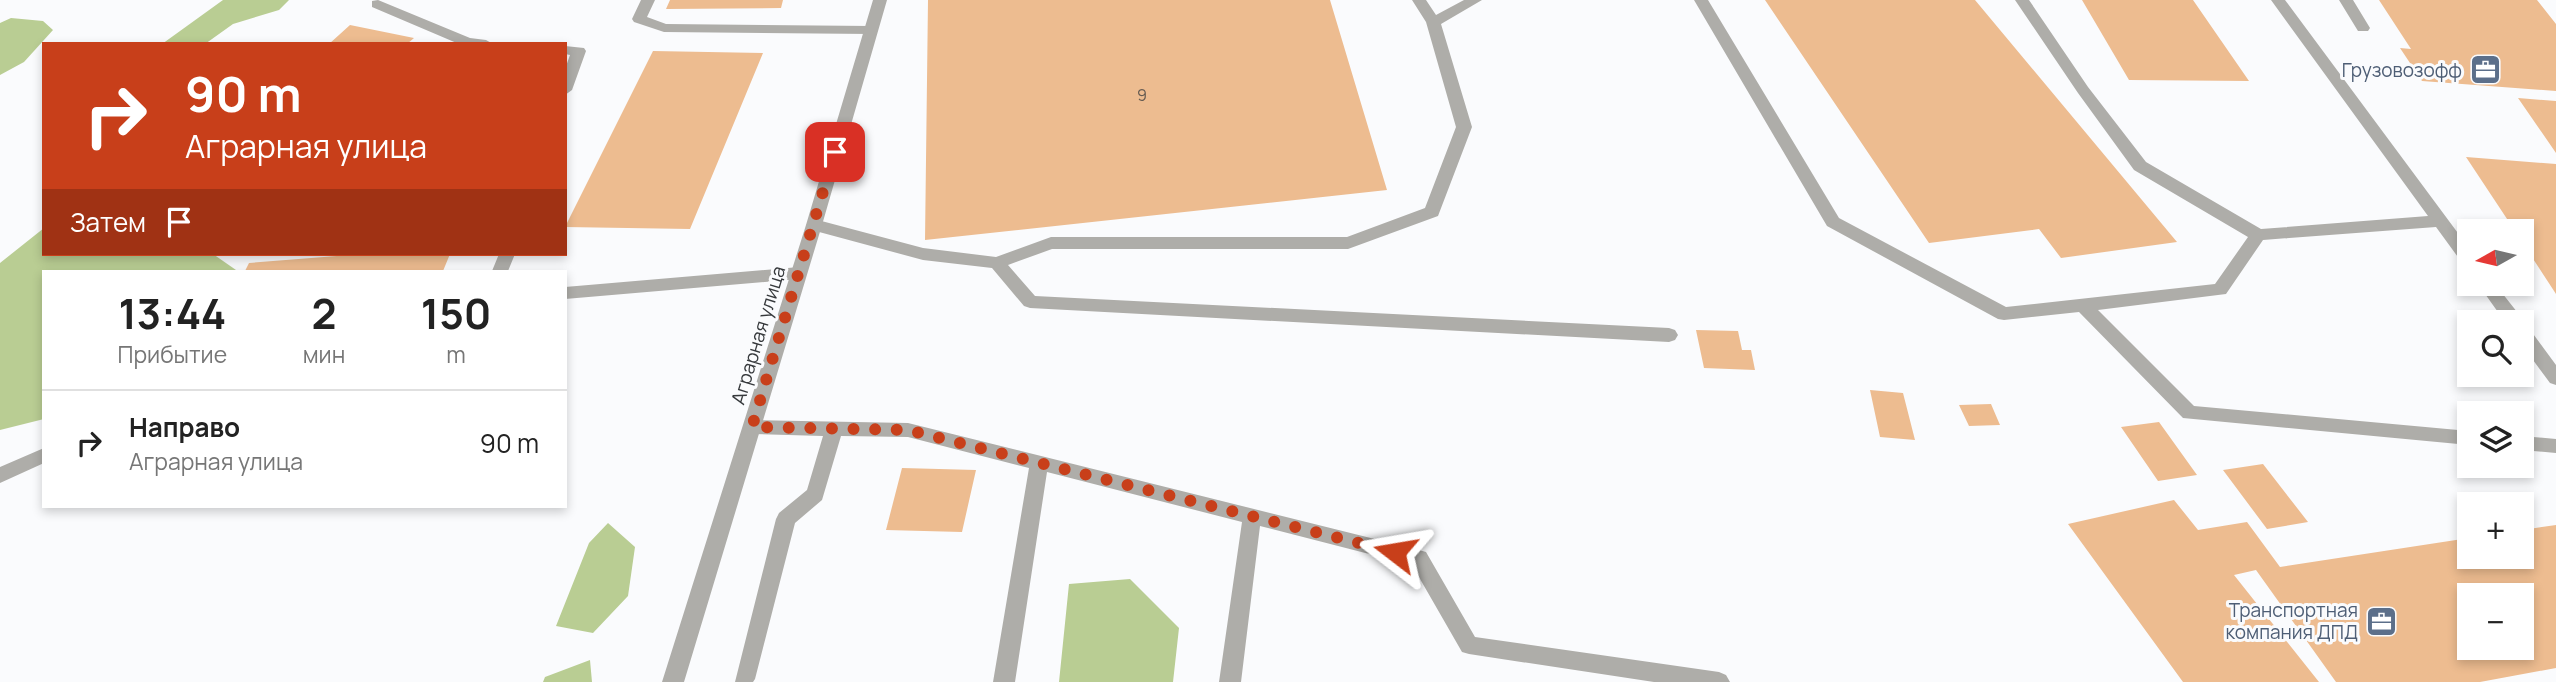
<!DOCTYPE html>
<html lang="ru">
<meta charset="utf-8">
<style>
body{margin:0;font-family:Manrope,sans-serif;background:#f2f2f2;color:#222;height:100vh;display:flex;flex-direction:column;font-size:26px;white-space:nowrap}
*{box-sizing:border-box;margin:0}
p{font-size:23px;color:#767676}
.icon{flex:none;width:38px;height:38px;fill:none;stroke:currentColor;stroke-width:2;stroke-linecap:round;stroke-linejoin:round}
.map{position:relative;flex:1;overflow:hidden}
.side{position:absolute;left:42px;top:270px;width:525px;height:238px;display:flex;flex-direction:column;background:#fff;border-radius:0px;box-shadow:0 4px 10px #0003}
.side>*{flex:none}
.hud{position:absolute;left:42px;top:42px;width:525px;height:214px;border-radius:0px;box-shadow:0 4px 10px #0003;background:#c83f1a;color:#fff;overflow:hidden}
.needle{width:46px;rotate:262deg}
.tools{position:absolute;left:2457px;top:219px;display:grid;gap:14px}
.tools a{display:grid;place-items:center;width:77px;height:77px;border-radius:0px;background:#fff;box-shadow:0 4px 10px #0003;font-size:35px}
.pin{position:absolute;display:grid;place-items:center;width:60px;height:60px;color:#fff;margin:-30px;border-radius:14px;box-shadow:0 4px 10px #0006}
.me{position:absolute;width:77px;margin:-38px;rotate:284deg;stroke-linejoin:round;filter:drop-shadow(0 0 5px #0008)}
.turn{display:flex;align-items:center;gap:24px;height:147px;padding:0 28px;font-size:32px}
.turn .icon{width:91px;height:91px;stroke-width:2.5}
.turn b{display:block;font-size:49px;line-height:60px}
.then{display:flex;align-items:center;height:66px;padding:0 28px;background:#0003;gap:14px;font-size:26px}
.eta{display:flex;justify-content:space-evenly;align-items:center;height:119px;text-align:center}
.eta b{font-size:42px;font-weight:700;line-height:49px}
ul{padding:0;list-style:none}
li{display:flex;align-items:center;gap:21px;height:105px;padding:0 28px;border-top:2px solid #e0e0e0}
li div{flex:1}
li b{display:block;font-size:26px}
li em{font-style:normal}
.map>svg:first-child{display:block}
</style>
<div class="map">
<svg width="2556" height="682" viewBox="0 0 2556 682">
<rect width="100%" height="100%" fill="#fafbfd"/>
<path fill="#b9cd93" d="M223,0H289L279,10L233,24L205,44H162Z
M11,18L43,21L53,30L24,62L0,75V23Z
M44,228V254H213L236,270L44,271V419L0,430V263Z
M608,523L635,547L628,596L593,633L556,626L589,543Z
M1130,579L1179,628L1173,682H1059L1069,584Z
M590,660L592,682H543L545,677Z"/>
<path fill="#edbc90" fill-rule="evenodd" d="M670,0H783L781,8L666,9Z
M928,0H1330L1387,190L925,240Z
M1765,0H1975L2177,242L2061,258L2039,229L1929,243Z
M2082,0H2193L2249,81L2129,80Z
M2379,0H2537L2556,24V91L2422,81L2400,48L2411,49Z
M350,25L414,38L407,44H329Z
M653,51L763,53L690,229L565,227Z
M2518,98L2556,101V153Z
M2466,157L2556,164V294L2522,242V231H2515Z
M362,254H450L443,271H245L249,263Z
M1696,330L1738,331L1742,350H1751L1755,370L1704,368Z
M1870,390L1903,393L1915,440L1880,437Z
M1991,404L2000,425L1969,426L1959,405Z
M2159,422L2197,475L2158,481L2121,427Z
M2263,464L2308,522L2267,529L2223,470Z
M902,468L976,470L962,532L886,530Z
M2174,500L2198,530L2247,522L2280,567L2469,538V556H2522V530L2556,525V668L2480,682H2336L2256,570L2234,575L2319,682H2183L2068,524ZM2469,595H2522V648H2469Z"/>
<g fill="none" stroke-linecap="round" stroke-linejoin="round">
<path fill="#aeada9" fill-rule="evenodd" d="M378,0L470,38L486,40L493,44H459L372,7V1Z
M641,0H655L647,17L666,24L871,26L878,30L871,34L664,32L634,22L632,19Z
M1412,0H1426L1436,15L1464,0H1482L1441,24L1472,127L1438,216L1348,249H1052L1008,265L1035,296L1669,328L1675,330L1678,335L1675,340L1669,342L1030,308L1024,306L992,268L923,260L808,229L806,225L814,219L923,248L996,257L1051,237H1347L1425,208L1456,127L1426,22Z
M1694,0H1708L1839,218L2006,307L2215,284L2248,237L2134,170L2078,93L2015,0H2029L2088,87L2146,162L2261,229L2428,216L2271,0H2285L2469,248V266L2463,264L2436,227L2263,240L2226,294L2098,310L2194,406L2469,431V445L2183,418L2079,312L2004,320L1998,319L1827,226Z
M2339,0H2353L2370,28L2368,31H2358Z
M565,46L584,48L586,51L572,90L565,95V69L570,55L565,54Z
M499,254H515L508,271H492Z
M799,267L807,273L799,279L565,299V287Z
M2478,284H2495L2521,317L2524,322L2522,325V322H2505Z
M2522,326L2528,327L2556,365V385L2550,383L2522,345Z
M752,420L908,423L1419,550L1426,552L1475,637L1719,672L1726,675L1730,682H1654L1469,654L1462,652L1412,565L1260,526L1241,682H1219L1242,522L1047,472L1015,682H993L1029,468L908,437L841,436L822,500L795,523L755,679L753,682H735L776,519L779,513L807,490L823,436L752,434L745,432L743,427L745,422Z
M2522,436L2556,439V453L2522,450Z
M44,448V463L0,483V467Z"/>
<path fill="#aeada9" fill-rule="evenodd" d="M873,0H887L822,225L684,682H662L806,225Z"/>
</g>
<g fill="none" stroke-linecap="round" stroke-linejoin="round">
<path stroke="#c83f1a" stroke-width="12" stroke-dasharray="0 21.6" d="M835,152L752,427L908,430L1395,552"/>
</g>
<defs>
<symbol id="office-square" viewBox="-11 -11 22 22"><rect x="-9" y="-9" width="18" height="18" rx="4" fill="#5c6f8a" stroke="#fafbfd"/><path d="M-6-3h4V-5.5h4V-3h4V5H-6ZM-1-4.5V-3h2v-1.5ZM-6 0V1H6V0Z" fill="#fff"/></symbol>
</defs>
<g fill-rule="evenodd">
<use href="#office-square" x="2468" y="52" width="35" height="35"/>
<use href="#office-square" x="2364" y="604" width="35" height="35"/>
</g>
<g text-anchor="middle" stroke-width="6" stroke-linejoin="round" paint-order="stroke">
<g font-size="16" fill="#645a51">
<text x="1142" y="101">9</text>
</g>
<g font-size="19" fill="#4e5e75" stroke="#fafbfd" text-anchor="end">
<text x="2462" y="77">Грузовозофф</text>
<text x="2358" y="617">Транспортная<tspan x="2358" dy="22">компания ДПД</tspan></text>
</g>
<g font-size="19" fill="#36393c" stroke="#fafbfd">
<text transform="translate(758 335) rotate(-73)" y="7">Аграрная улица</text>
</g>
</g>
</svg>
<div class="tools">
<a><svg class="needle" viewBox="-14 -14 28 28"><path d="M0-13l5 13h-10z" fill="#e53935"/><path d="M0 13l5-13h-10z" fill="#767676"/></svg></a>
<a><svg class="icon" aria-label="search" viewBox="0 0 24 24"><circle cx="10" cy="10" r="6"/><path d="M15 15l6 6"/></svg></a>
<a><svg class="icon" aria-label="layers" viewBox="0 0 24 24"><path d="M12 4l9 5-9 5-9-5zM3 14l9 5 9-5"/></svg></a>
<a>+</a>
<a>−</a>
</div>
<div class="pin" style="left:835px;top:152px;background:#d93025"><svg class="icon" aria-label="arrive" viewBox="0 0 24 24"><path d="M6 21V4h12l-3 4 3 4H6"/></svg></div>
<svg class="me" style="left:1395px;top:552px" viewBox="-20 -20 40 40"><path d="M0-17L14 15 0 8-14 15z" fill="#c83f1a" stroke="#fff" stroke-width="4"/></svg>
<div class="hud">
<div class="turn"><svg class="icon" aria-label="right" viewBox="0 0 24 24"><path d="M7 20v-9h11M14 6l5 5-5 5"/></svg><div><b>90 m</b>Аграрная улица</div></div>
<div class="then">Затем<svg class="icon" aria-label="arrive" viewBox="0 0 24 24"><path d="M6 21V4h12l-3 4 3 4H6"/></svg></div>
</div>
<section class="side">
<div class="eta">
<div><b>13:44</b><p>Прибытие</p></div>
<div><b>2</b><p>мин</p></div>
<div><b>150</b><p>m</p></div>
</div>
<ul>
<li><svg class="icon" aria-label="right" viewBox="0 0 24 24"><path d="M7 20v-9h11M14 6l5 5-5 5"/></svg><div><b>Направо</b><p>Аграрная улица</p></div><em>90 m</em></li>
</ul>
</section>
</div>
